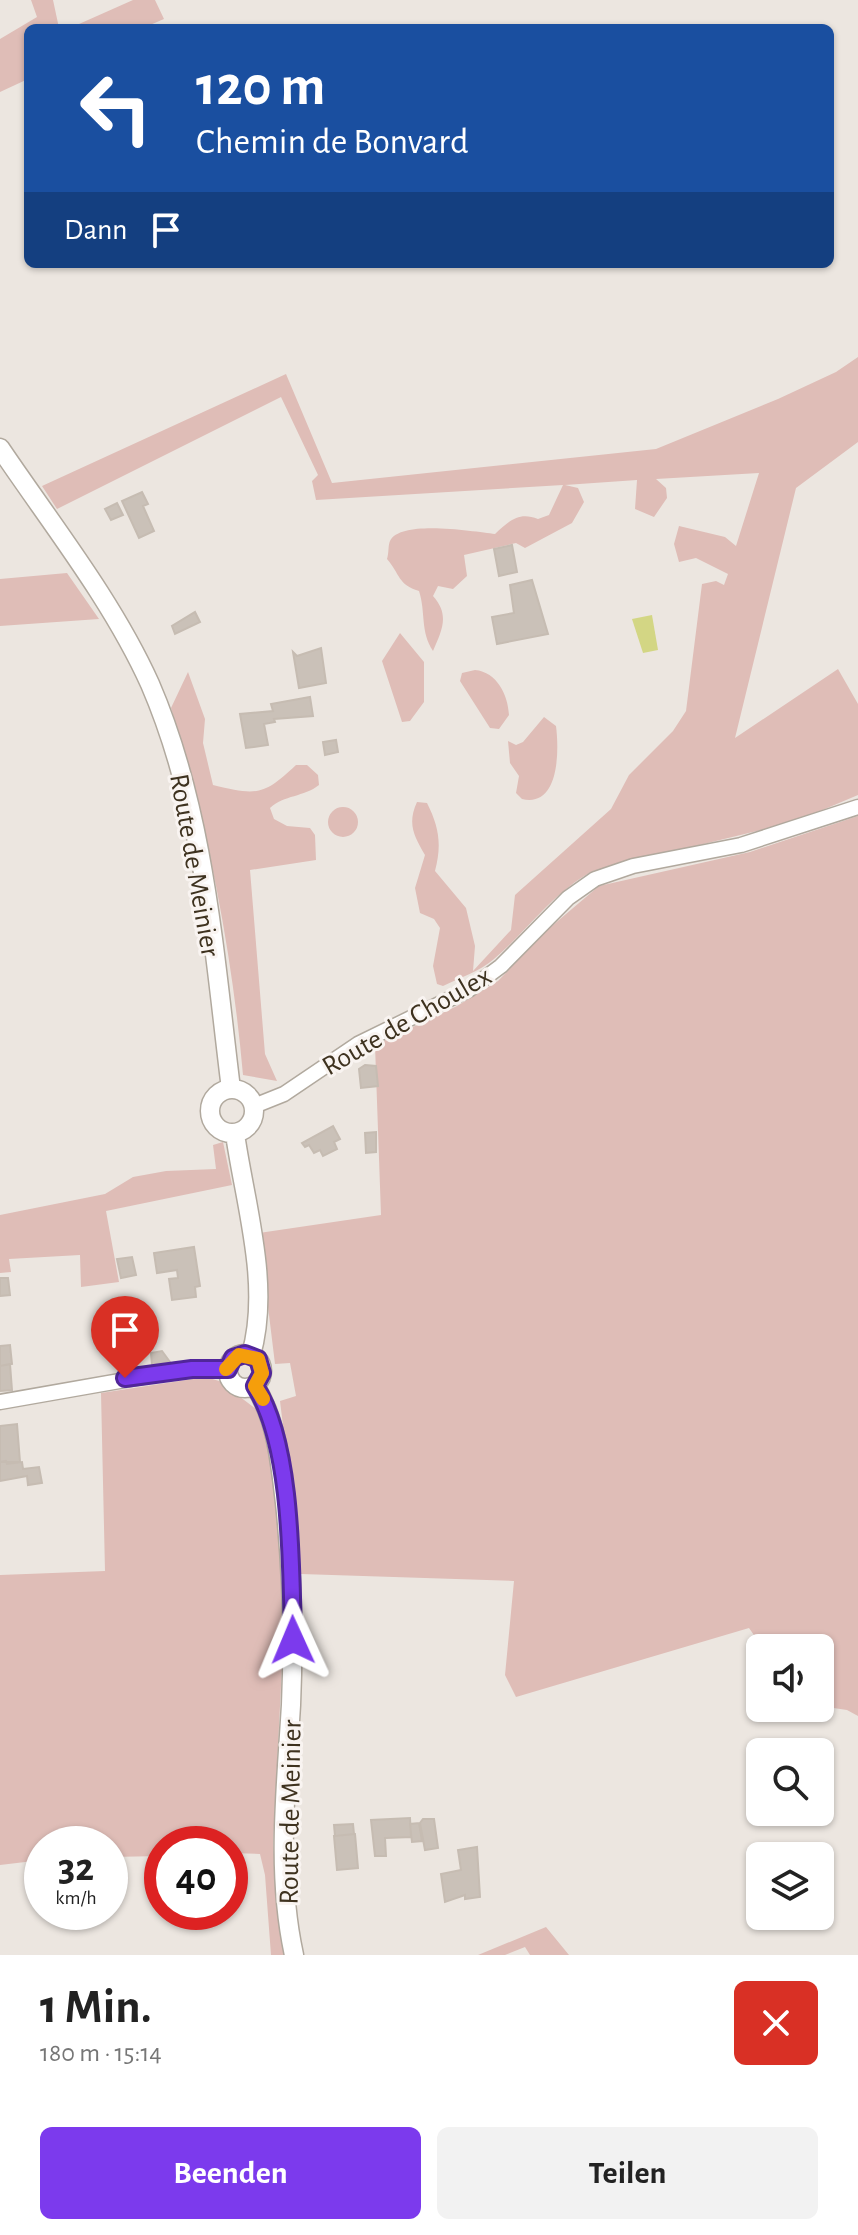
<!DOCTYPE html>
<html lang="de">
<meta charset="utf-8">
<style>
body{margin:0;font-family:"Alegreya Sans",sans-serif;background:#f2f2f2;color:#222;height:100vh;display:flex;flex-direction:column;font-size:30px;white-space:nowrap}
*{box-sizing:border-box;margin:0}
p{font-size:26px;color:#767676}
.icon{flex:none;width:44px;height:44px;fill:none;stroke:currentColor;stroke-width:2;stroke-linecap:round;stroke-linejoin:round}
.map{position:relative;height:1955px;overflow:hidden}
.panel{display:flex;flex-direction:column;background:#fff;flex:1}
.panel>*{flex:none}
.hud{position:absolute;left:24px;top:24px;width:810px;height:244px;border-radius:12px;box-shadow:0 2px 6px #0004;background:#1a4fa0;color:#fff;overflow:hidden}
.buttons{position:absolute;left:746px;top:1634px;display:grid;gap:16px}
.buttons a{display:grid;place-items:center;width:88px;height:88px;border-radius:12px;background:#fff;box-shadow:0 2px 6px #0004;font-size:40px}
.speed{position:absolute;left:24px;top:1826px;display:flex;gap:16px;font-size:40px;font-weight:700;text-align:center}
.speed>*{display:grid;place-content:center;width:104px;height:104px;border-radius:50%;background:#fff;box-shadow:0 2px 6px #0004;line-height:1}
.speed small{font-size:20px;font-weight:400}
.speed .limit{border:12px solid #d22;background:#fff;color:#111}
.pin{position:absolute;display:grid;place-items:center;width:68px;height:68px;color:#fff;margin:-82px -34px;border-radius:50% 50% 50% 0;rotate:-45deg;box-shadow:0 0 8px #0007}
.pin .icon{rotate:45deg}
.me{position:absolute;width:88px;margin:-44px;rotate:359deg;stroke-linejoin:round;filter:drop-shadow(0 0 6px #0008)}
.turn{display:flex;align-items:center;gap:28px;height:168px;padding:0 40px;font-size:36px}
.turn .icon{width:104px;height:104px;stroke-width:2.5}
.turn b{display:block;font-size:56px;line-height:68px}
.then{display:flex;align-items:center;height:76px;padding:0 40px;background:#0003;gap:16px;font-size:30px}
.round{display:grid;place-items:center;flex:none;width:84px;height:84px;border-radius:12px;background:#f2f2f2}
.overview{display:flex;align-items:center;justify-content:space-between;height:136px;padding:0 40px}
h1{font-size:48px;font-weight:700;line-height:60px}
.action{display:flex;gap:16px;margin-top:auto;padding:16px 40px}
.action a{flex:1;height:92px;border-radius:12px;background:#7c3aed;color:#fff;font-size:32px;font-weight:700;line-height:92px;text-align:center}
.action a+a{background:#f2f2f2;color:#222}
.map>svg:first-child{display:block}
</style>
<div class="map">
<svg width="858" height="1955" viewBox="0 0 858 1955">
<rect width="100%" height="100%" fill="#ece6e0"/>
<path fill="#dfbdb7" d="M31,0H53L59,28H28V79L0,92V39L37,17Z
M133,0H155L164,19L143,28H70Z
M858,357V442L796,488L735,738L838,669L858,704V795L794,822L593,871C553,892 527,931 494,959C480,971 460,978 443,986L437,984L433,966L440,928L434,919L420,913L415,888L425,855C414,836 407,824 417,802L427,803C439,827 442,844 435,871L466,908L475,946L473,971L511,930L515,895L611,809L629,775L673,731L686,711L702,584L716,581L724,585L728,574L696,558L679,562L674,544L679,526L725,537L736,546L759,473L656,479L666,488L667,498L654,517L635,509L637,480L565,485L578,488L584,502L572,523L525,548L516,543L464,555L467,576L453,589L438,586L433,596C450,615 442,630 433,651C420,631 426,613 419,591C398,585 400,574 387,559C389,553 388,545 390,541C401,519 475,532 495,534C509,521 519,511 538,519L549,515L563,485L316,500L312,481L318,475L281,397L57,509L42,486L286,374L332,483L656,449L778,399L836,372Z
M67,573L99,619L0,626V579Z
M400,633L424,662V702L410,721L402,722L382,661Z
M475,670C497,672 508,695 509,715L499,729L490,728L460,681L462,673Z
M188,672L205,719L203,743L213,785C258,796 264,795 296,765H307L318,775L319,785C304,797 284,795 270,808L274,819L287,826L310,828L315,835L316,860L250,870L265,1054L277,1081L243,1075C232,951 208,827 171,708Z
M544,717L556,726C559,749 560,808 522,799L516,793L519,776L510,763L508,741L516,745L523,742Z
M328 822a15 15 0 1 1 30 0a15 15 0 1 1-30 0Z
M858,816V1716L847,1710L820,1706V1648H763L749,1628L516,1697L505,1675L514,1581L301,1574L280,1401L296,1396L290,1363L275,1364L259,1233L381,1215L375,1045L457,1006L498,981L546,931L599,886L750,852Z
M223,1142L232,1185L106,1211L119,1282L81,1287L80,1255L9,1259L11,1272L0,1273V1215L105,1194L133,1177L166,1171L216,1169L213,1145Z
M206,1377L219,1381L256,1409L266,1431L273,1472L285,1607L273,1845L285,1955H271L265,1875L260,1854L230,1853V1844H162V1856L110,1857V1844H42V1860L0,1865V1575L105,1571L101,1393Z
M546,1927L569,1955H530L525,1947L505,1955H478Z"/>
<path fill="#d3d684" d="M652,615L658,650L643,653L632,619Z"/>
<path fill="#cac1b8" stroke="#c6bcb2" stroke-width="2" d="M142,492L148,504L143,506L154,531L139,538L122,501Z
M117,503L123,515L111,520L105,509Z
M512,545L517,572L499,576L494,549Z
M532,580L548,634L497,644L492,617L514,613L510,585Z
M195,612L200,622L175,634L172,626Z
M321,648L326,683L299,688L293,652L297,656Z
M310,697L313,716L274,719L275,722L264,724L268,745L246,748L240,714L273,711L271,704Z
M336,740L338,752L325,755L323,742Z
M365,1065L376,1066L378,1086L361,1088L359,1069Z
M333,1126L340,1139L334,1142L337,1149L323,1156L320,1150L314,1153L309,1145L305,1147L302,1143Z
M376,1132V1152L366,1153L365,1133Z
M194,1247L200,1286L195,1287L196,1297L172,1300L169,1279L178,1278L177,1270L157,1273L154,1253Z
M132,1257L136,1275L121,1278L117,1259Z
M0,1278H8L10,1295L0,1296Z
M10,1345L12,1364L0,1366V1346Z
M162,1351L170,1362L152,1365L151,1353Z
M10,1364L12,1390L0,1391V1366Z
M17,1424L20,1462H0V1426Z
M6,1461L7,1464L22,1462L23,1469L39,1467L42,1483L28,1485L27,1476L0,1481V1462Z
M410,1818L411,1837L385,1838L386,1856H375L371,1820Z
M423,1819H434L438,1848L425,1850L420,1823Z
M419,1823L422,1841L412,1842L410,1824Z
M353,1824L354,1834L335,1836L334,1825Z
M355,1834L358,1868L337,1870L334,1836Z
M477,1847L480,1897L465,1899V1895L445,1902L441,1874L461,1870L458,1850Z"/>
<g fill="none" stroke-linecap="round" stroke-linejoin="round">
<defs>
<path id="minor" d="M254,1106L284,1094L358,1044L470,989L501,966L568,898L595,879L633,866L741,845L858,807
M0,1402L182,1370L228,1369"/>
<path id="tertiary" d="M0,448C52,525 112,600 150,684C205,811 214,953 231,1089
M210 1111a22 22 0 1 1 44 0a22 22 0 1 1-44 0Z
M235,1134C245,1204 271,1285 251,1355
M228 1371a17 17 0 1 1 34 0a17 17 0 1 1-34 0Z
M255,1386C277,1421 280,1462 285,1503C292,1570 294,1637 291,1705C286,1788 276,1873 294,1955"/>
</defs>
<use href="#minor" stroke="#b1a99e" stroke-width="17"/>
<use href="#tertiary" stroke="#b1a99e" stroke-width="21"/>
<use href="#minor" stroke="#fff" stroke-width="14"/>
<use href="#tertiary" stroke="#fff" stroke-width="18"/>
</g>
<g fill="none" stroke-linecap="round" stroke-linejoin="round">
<defs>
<path id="route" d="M125,1378L192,1369H228L233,1358L245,1354L258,1359L262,1373L255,1386C293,1445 291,1569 293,1640"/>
</defs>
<use href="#route" stroke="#51269a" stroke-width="20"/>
<use href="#route" stroke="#7c3aed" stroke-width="14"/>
<path stroke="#f59e0b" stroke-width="14" d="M226,1369L239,1355L258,1359L262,1373L255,1386L263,1399"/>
</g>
<g text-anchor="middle" stroke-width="6" stroke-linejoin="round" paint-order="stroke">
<g font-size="28" fill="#3e321f" stroke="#f9f4f1">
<text transform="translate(196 865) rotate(80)" y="10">Route de Meinier</text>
<text transform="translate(406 1020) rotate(-30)" y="10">Route de Choulex</text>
<text transform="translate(289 1812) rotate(-89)" y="10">Route de Meinier</text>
</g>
</g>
</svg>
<div class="buttons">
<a><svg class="icon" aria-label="sound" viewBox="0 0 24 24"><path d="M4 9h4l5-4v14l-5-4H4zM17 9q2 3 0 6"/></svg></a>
<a><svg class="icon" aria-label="search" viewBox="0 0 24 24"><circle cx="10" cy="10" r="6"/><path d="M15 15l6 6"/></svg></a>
<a><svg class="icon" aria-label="layers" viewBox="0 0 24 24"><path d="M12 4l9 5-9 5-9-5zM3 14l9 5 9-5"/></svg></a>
</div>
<div class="speed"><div>32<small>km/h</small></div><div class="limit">40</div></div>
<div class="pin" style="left:125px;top:1378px;background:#d93025"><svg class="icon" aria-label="arrive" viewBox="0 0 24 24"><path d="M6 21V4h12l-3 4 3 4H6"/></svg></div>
<svg class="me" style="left:293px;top:1640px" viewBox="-20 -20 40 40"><path d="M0-17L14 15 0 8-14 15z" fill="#7c3aed" stroke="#fff" stroke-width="4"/></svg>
<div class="hud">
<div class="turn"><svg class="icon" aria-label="left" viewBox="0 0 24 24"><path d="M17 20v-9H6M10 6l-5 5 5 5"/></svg><div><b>120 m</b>Chemin de Bonvard</div></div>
<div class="then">Dann<svg class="icon" aria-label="arrive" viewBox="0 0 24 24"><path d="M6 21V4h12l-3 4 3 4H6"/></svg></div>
</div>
</div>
<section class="panel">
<div class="overview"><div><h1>1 Min.</h1><p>180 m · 15:14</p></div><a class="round" style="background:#d93025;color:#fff"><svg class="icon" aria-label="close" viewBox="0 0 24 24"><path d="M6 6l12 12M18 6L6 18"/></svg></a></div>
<div class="action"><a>Beenden</a><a>Teilen</a></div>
</section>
